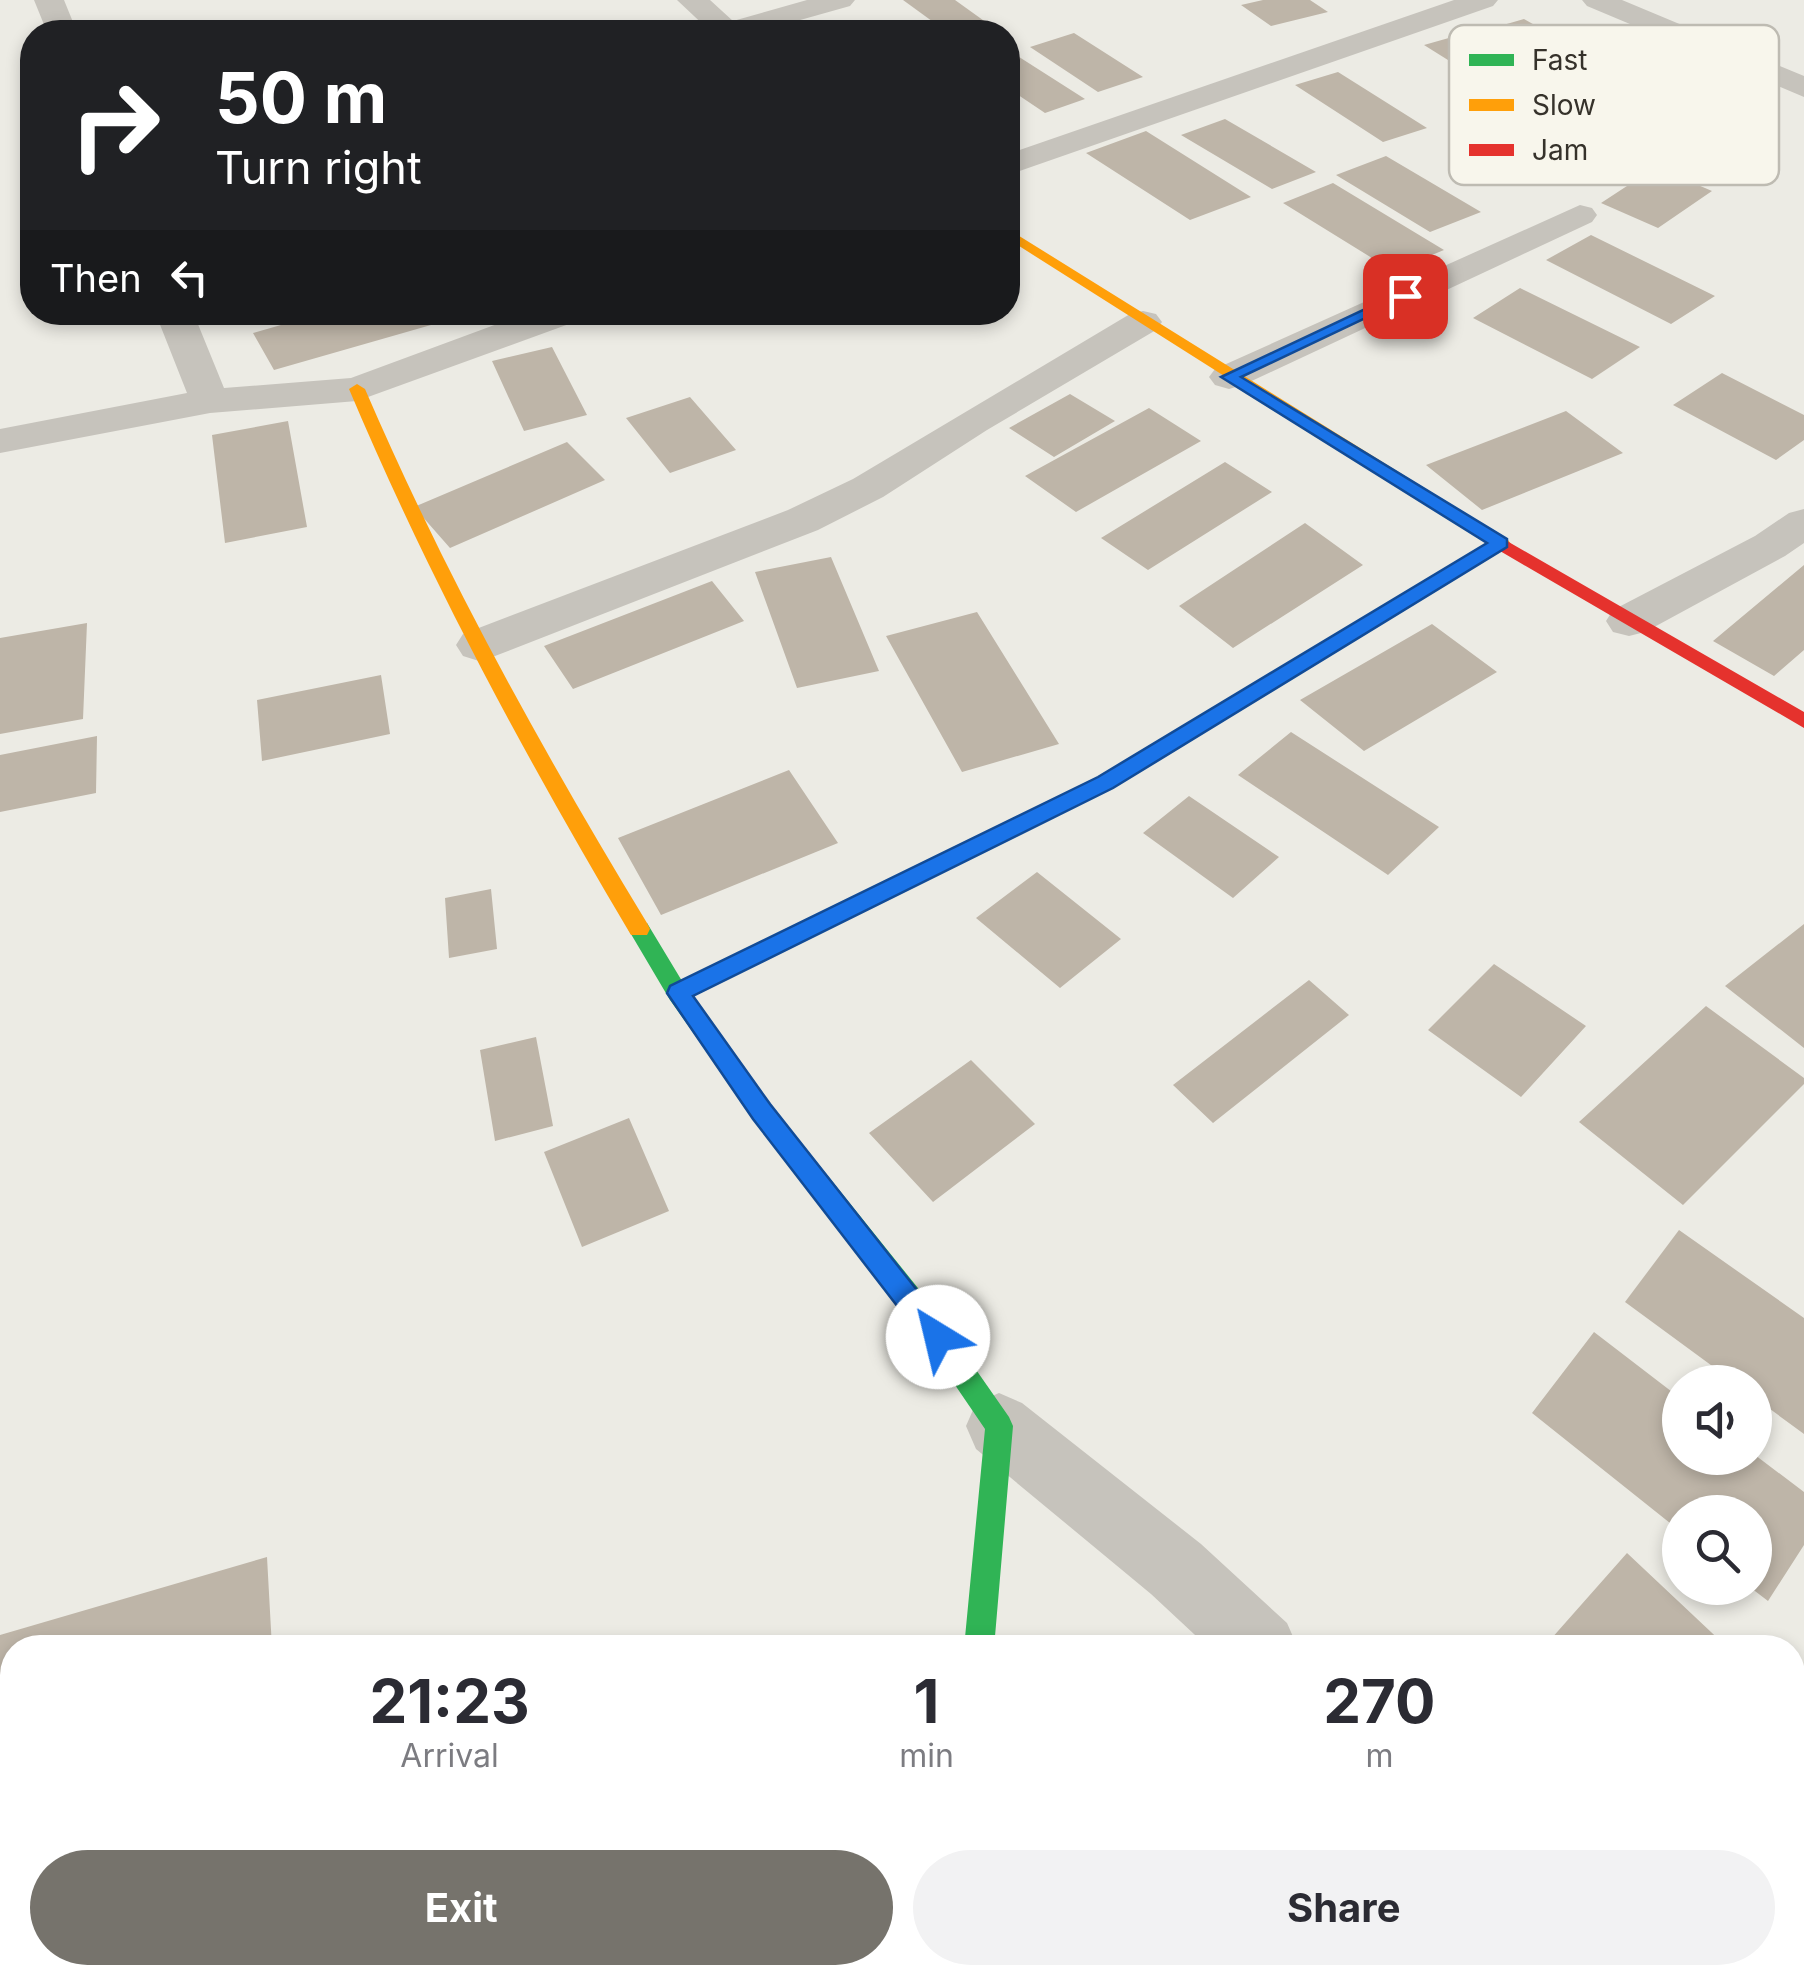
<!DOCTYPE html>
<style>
body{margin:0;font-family:Inter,sans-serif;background:#f2f2f3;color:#2b2b33;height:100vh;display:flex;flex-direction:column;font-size:38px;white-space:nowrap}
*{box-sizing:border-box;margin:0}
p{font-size:32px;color:#7c7c81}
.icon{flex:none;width:55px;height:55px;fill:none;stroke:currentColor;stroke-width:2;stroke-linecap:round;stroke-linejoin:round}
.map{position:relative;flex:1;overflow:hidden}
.panel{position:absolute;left:0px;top:1635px;width:1805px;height:350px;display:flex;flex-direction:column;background:#fff;border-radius:40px 40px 0 0;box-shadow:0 5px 15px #0003}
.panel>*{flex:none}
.guide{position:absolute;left:20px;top:20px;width:1000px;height:305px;border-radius:40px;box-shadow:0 5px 15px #0003;background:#202124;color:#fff;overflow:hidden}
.controls{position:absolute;left:1662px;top:1365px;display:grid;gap:20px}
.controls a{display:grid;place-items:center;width:110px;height:110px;border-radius:50%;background:#fff;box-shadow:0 5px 15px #0003;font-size:50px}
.pin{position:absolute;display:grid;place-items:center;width:85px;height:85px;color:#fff;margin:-42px;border-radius:20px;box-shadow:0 5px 15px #0006}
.me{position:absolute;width:110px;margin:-55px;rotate:324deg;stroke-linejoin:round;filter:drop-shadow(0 0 8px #0008)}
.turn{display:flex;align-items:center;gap:35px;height:210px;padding:0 30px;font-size:45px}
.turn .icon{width:130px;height:130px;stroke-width:2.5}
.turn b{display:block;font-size:70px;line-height:85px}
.then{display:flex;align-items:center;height:95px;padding:0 30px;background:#0003;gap:20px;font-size:38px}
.eta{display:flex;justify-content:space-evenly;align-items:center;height:170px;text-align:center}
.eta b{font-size:60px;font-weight:700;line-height:70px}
.button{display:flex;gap:20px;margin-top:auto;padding:20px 30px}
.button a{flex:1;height:115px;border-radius:60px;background:#76736c;color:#fff;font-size:40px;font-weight:700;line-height:115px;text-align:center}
.button a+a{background:#f2f2f3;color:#2b2b33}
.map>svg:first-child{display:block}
</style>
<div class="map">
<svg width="1804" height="1985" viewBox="0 0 1804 1985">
<rect width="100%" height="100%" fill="#ecebe4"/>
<path fill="#beb5a8" d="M903,0H955L987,23L947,32Z
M1263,0H1310L1328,12L1271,26L1241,5Z
M1524,19L1614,70L1568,84L1479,32Z
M1470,32L1562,88L1515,102L1424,45Z
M1074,33L1143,77L1098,92L1030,47Z
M1008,50L1085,99L1045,113L1008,88Z
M1338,72L1427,128L1383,142L1295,85Z
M1500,118L1593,167L1548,186L1456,136Z
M1225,119L1316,172L1272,189L1181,135Z
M1146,131L1251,197L1190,220L1086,153Z
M1386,156L1481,212L1430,232L1336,175Z
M1656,167L1712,191L1658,228L1601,203Z
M1333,183L1444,250L1393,271L1283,203Z
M1591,235L1715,296L1671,324L1546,260Z
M1520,288L1640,347L1592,379L1473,318Z
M326,312H423L431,325L274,370L253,333Z
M552,347L587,415L524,431L492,361Z
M1722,373L1804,415V440L1776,460L1673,405Z
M1070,394L1115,421L1054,457L1009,428Z
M690,397L736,450L670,473L626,418Z
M1149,408L1201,441L1076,512L1025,476Z
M1566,411L1623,453L1482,510L1426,465Z
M288,421L307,527L225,543L212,435Z
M567,442L605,480L450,548L414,507Z
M1225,462L1272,492L1148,570L1101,538Z
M1305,523L1363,565L1233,648L1179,606Z
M831,557L879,671L797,688L755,572Z
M1804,565V650L1774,676L1713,641Z
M712,581L744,621L573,689L544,646Z
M977,612L1059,744L962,772L886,636Z
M87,623L83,719L0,734V638Z
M1432,624L1497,672L1364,751L1300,700Z
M381,675L390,734L262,761L257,700Z
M1291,732L1439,827L1388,875L1238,775Z
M97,736L96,793L0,812V755Z
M789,770L838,843L661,915L618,838Z
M1189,796L1279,857L1233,898L1143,833Z
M1037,872L1121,939L1060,988L976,918Z
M491,889L497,949L449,958L445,898Z
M1804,924V1048L1725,986Z
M1494,964L1586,1026L1521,1097L1428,1030Z
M1309,980L1349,1015L1213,1123L1173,1085Z
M1706,1006L1804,1078V1084L1683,1205L1579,1122Z
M536,1037L553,1126L495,1141L480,1050Z
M971,1060L1035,1124L933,1202L869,1133Z
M629,1118L669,1211L582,1247L544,1152Z
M1679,1230L1804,1318V1434L1755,1398V1382H1734L1625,1302Z
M1594,1332L1680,1398V1458L1755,1455L1804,1492V1545L1768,1601L1751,1588H1755V1512H1680V1531L1532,1413Z
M1627,1553L1728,1648H1543Z
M267,1557L272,1648H12V1769L0,1773V1635Z
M1804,1670V1826L1792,1817V1690Z
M406,1972H760V1974L720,1985H407Z"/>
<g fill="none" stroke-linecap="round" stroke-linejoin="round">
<path fill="#c6c3bc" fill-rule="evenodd" d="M34,0H64L77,32H47Z
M677,0H710L733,21L807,0H855L850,6L758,32H711Z
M1454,0H1498L1493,6L1008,175V154Z
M1582,0H1622L1804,76V97L1587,6Z
M1580,205L1592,208L1597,215L1592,222L1243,385L1229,389L1215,385L1209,377L1215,369Z
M1143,311L1156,314L1162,322L1156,330L987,430L883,497L818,530L495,656L479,661L463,656L456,645L463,634L788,510L853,479L1130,314Z
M155,312H193L224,388L351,378L530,312H585L580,320L357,401L210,413L0,453V429L187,393Z
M1804,509V543L1785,556L1645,632L1629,636L1613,632L1606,621L1613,610L1755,536L1789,513Z
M999,1393L1022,1403L1201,1544L1287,1623L1298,1648H1209L1151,1594L976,1449L966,1426L976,1403Z
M917,1972H997L999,1985H919Z
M1523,1972H1608L1613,1985H1528Z"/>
<path fill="#30b455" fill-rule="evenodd" d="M1319,646L1328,653L1326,658L1112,788L693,996L770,1104L926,1298L1009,1417L1013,1426L994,1648H964L985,1429L908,1316L754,1118L670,1000L628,929L631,923H647L682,981L1098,778Z"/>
<path fill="#ff9f0a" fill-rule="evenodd" d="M1008,229L1508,540L1511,544L1508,548H1496L1008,239Z
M357,384L365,389C445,575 542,750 647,923L650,929L647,935H631C526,758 429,579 349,389Z"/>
<path fill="#e5322d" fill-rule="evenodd" d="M1500,537L1804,712V728L1500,551L1326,658H1312V648Z"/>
</g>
<path fill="#1a73e8" stroke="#114b97" stroke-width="2.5" d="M1399,293L1412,296L1241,377L1507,539V547L1113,788L693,996L770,1104L947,1328L951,1337L947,1346L938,1350L928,1346L753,1119L667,993L670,986L1098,777L1487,543L1221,377Z"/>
<rect x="1449" y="25" width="330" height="160" rx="15" fill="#f8f6ec" stroke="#bebbb2" stroke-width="2.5"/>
<rect x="1469" y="54" width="45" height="12" fill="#30b455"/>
<rect x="1469" y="99" width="45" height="12" fill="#ff9f0a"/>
<rect x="1469" y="144" width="45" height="12" fill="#e5322d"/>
<g font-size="28" fill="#36322b">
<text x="1532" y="70">Fast</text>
<text x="1532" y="115">Slow</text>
<text x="1532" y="160">Jam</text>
</g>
</svg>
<div class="controls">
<a><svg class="icon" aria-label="sound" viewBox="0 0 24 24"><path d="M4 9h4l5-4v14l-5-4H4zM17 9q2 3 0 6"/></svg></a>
<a><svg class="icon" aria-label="search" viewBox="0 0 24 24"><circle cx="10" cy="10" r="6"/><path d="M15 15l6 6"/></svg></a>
</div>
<div class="pin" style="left:1405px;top:296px;background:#d93025"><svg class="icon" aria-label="arrive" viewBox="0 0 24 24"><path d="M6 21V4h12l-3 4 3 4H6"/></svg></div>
<svg class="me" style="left:938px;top:1337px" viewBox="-20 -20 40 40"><circle r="19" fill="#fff"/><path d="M0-13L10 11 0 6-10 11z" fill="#1a73e8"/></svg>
<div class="guide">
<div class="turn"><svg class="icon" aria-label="right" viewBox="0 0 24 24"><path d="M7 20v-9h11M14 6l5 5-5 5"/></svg><div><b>50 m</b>Turn right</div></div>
<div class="then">Then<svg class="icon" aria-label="left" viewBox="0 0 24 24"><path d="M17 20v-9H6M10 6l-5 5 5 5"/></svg></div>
</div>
<section class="panel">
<div class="eta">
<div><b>21:23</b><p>Arrival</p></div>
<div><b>1</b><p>min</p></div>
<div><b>270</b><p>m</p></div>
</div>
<div class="button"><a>Exit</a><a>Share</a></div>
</section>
</div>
